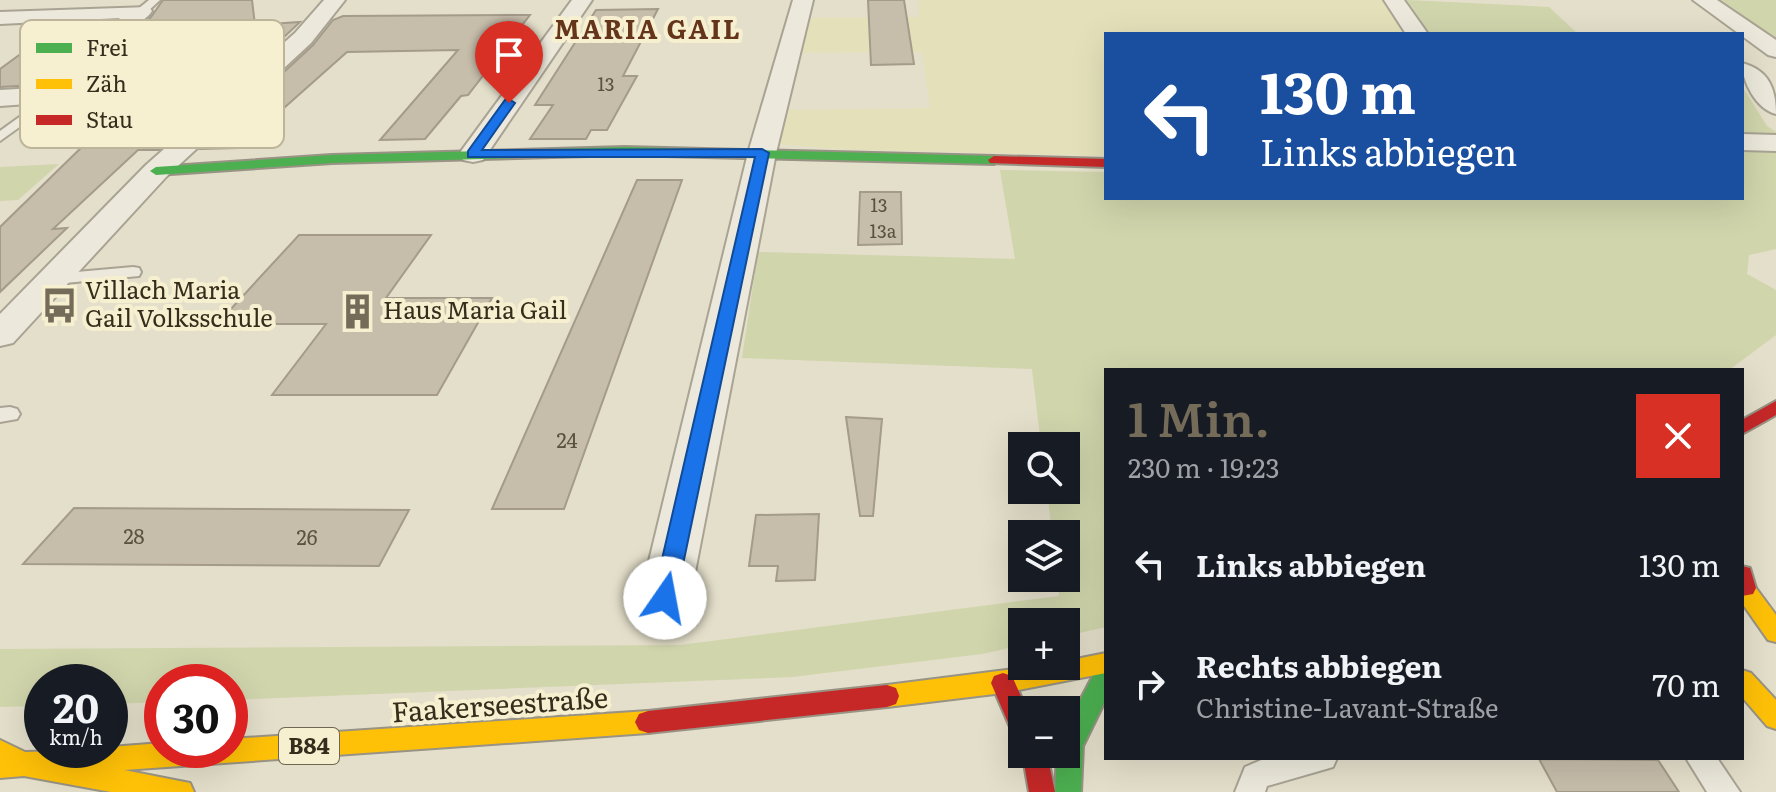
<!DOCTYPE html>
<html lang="de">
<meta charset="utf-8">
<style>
body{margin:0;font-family:Literata,serif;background:#242831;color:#f1f3f6;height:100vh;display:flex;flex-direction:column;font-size:30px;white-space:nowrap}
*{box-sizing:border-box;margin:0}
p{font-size:26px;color:#9ea1a6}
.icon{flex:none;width:44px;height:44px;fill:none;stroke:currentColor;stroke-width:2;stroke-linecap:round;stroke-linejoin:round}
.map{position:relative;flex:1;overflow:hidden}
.panel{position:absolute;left:1104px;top:368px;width:640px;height:392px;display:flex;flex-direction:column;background:#171b24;border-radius:0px;box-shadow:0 8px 32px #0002}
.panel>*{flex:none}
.banner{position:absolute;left:1104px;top:32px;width:640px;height:168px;border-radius:0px;box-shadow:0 8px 32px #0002;background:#1a4fa0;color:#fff;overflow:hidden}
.tools{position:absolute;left:1008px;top:432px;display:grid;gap:16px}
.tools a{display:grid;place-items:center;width:72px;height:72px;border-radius:0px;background:#171b24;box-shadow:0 8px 32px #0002;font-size:40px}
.speed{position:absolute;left:24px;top:664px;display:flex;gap:16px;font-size:40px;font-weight:700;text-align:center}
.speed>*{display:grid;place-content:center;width:104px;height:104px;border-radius:50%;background:#171b24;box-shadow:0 8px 32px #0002;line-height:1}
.speed small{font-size:20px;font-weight:400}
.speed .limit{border:12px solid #d22;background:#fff;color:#111}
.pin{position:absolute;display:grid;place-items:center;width:68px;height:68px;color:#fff;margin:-82px -34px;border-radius:50% 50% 50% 0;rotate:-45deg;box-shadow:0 0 8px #0007}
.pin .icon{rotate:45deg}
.me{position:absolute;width:88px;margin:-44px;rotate:12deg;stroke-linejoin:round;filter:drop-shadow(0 0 6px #0008)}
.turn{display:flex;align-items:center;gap:28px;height:168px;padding:0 24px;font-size:36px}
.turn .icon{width:104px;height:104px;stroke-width:2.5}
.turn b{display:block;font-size:56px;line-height:68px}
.round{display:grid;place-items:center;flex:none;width:84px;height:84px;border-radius:0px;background:#242831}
.headline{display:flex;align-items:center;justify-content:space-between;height:136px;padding:0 24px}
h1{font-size:48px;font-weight:600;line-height:60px;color:#746b59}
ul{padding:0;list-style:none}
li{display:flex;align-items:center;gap:24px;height:120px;padding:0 24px}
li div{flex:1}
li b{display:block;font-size:30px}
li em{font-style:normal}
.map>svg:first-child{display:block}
</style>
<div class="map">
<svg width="1776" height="792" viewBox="0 0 1776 792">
<rect width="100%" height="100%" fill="#e4dfca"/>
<path fill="#e4e1ba" d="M918,0H1383L1405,34H1106V156L837,149L777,144L785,110L930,108L922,52L797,53L805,18L919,17Z"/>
<path fill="#d0d5ac" d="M1407,0L1549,7L1578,34H1430Z
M1716,0H1776V38Z
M1742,86L1767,126L1776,132V138L1742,137Z
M1742,146L1776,148V249L1749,255L1747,274L1776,290V335L1729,370H1106V627L1066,636V622H1022V645L982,654L792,677L230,700V682H162V702L110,704V682H42V706L0,707V649L680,645L1059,596L1058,578H1066V534H1052L1047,490H1066V446H1041L1032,369L742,358L758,252L1015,259L1000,170L1106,172V198H1742Z
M59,164L18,200L0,201V167Z"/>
<path fill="#c7bdab" stroke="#a49b8a" stroke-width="2" d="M163,0H252L255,25L300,22L249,70L93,81L110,66L114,50L151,17Z
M868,0H904L914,64L871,65Z
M658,9L623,76H637L607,130H591L586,139H530L553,105H535L596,10Z
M530,15L468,95L461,96L425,139L380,140L458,50L347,52L239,148L201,149L313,45L333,20L343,16Z
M111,21L90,39L85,55L52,84L0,87V69L62,24Z
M223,93L159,150H138L53,229L67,228L0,292V227L131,99Z
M637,180H682L564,509H492Z
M860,192H901L902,244L858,245Z
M299,235H431L386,298H492L437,395H272L326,324H217Z
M846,417L882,419L873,516H860Z
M74,508L241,509L409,510L379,566L23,564Z
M819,514L815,580L776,581L778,566H749L756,515Z
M1539,759L1658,760L1679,792H1557Z"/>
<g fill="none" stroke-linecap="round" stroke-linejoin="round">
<defs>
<path id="lane" d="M149,0H160L146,13H138V9Z
M54,92L64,95L0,141V131Z
M133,267L139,268L141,272L139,276L54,284L45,279L54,274Z
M10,407L17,409L20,414L17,419L0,422V408Z
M1266,758H1337L1333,767L1267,786L1265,792H1235L1245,767Z
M1686,758H1717L1740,792H1707Z"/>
<path id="street" d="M324,0H345L311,43L166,177L13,343L0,346V314L146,165L232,89L0,106V90L53,87L88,57L92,41L120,18L0,24V12L149,7L152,11L149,15L111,48L108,64L85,85L250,73L295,33Z
M572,0H592L483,160L473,162L463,160L459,154Z
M793,0H813L776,153L690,598L683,612L665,618L647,612L640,598L748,153Z
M1384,0H1404L1428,34H1406Z
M1693,0H1717L1776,40V57L1768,55Z
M1742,63C1769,70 1776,89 1776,114C1756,109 1742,81 1742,63Z
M1742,134L1776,135V151L1742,150Z"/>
<path id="fast" d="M625,147L994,156L1000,160L994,164L625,155L332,163L156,175L150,171L156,167L332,155Z
M1106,665V699L1083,746L1081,792H1055L1057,754H1066V727L1097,668Z"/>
<path id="slow" d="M1742,577L1750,580L1776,615V642L1768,640L1742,603Z
M1106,653V673L1003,693L887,707L878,704L875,696L878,688L887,685L1038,666H1066V661Z
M1742,670L1751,673L1776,700V729L1767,726L1742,697Z
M648,711L657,714L661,722L657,730L648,733L124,770L190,783L194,792H111L24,776L0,778V740L25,752L110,750V747L162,743V750H230V739Z"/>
<path id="jam" d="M994,156L1106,159V167L990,163L988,160Z
M1776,401V415L1742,434V420Z
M1742,566L1750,568L1756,588L1753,594L1742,596Z
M1003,673L1012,676L1027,710H1022V737L1013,734L991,683L994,676Z
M887,685L896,688L899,696L896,704L887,707L648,733L639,730L635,722L639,714L648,711Z
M1022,752L1047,754L1055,792H1029Z"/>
</defs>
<use href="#lane" stroke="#a9a394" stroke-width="4"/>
<use href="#street" stroke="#a9a394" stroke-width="4"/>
<use href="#fast" stroke="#989384" stroke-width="4"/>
<use href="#slow" stroke="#989384" stroke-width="4"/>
<use href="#jam" stroke="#989384" stroke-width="4"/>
<use href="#lane" fill="#ece9dc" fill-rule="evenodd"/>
<use href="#street" fill="#ece9dc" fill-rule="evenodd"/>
<use href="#fast" fill="#4caf50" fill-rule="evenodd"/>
<use href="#slow" fill="#ffc107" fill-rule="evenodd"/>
<use href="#jam" fill="#c62828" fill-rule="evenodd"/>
</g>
<path fill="#1a73e8" stroke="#114b97" stroke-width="2" d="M509,99L515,103L482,150L762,149L769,153L676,598L673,604L665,607L657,604L653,598L755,157H468V151L505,100Z"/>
<defs>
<symbol id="bus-bare" viewBox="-9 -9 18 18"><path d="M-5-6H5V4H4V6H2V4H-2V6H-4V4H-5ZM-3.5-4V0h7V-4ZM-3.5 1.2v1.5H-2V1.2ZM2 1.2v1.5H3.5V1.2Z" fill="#746b59" stroke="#f6efd0" stroke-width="2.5" paint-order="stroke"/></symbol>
<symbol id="building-bare" viewBox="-9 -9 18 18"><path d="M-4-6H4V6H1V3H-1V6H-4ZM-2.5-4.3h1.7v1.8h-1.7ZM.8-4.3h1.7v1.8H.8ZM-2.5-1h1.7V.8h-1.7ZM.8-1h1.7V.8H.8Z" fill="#746b59" stroke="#f6efd0" stroke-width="2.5" paint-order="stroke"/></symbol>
</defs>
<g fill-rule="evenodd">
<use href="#bus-bare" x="34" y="280" width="51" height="51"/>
<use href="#building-bare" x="332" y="286" width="51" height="51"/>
</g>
<g text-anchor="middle" stroke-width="8" stroke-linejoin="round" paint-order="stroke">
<g font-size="18" fill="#5b5140">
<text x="606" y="91">13</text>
<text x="879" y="212">13</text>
<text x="883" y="238">13a</text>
</g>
<g font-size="20" fill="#5b5140">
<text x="567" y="448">24</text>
<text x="134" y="544">28</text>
<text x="307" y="545">26</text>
</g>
<rect fill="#f6efd0" stroke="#706752" stroke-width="2" x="279" y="728" width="60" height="36" rx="6"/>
<g font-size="22" font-weight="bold" fill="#372d1c">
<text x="309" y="754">B84</text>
</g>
<g font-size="24" fill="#372d1c" stroke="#f6efd0" text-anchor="start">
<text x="85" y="299">Villach Maria<tspan x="85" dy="28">Gail Volksschule</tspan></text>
<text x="383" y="319">Haus Maria Gail</text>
</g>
<g font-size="26" font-weight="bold" letter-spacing="2" fill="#64341b" stroke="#f6efd0">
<text x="648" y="39">MARIA GAIL</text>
</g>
<g font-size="28" fill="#372d1c" stroke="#f6efd0">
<text transform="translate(500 705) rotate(-4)" y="10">Faakerseestraße</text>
</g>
</g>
<rect x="20" y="20" width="264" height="128" rx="12" fill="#f6efd0" stroke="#bdb59a" stroke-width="2"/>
<rect x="36" y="43" width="36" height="10" fill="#4caf50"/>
<rect x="36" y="79" width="36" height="10" fill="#ffc107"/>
<rect x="36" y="115" width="36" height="10" fill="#c62828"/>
<g font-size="22" fill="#372d1c">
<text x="86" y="56">Frei</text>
<text x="86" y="92">Zäh</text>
<text x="86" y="128">Stau</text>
</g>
</svg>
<div class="tools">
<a><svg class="icon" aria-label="search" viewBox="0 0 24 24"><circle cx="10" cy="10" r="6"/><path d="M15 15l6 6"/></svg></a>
<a><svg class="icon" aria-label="layers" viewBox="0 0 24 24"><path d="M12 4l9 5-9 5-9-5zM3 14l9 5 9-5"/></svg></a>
<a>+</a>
<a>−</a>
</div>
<div class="speed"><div>20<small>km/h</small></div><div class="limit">30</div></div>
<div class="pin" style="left:509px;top:103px;background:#d93025"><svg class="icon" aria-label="arrive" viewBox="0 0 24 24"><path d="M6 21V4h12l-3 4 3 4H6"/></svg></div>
<svg class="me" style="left:665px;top:598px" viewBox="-20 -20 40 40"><circle r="19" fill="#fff"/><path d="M0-13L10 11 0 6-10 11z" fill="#1a73e8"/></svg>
<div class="banner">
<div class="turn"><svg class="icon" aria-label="left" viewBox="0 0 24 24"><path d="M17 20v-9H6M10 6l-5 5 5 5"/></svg><div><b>130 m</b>Links abbiegen</div></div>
</div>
<section class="panel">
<div class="headline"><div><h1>1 Min.</h1><p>230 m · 19:23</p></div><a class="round" style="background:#d93025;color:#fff"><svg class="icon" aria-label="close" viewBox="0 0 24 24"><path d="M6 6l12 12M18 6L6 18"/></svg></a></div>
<ul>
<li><svg class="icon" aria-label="left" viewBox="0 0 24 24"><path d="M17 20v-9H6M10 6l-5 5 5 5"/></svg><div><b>Links abbiegen</b></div><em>130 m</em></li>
<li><svg class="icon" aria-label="right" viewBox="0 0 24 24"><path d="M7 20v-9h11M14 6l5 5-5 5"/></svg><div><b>Rechts abbiegen</b><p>Christine-Lavant-Straße</p></div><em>70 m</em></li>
</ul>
</section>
</div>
